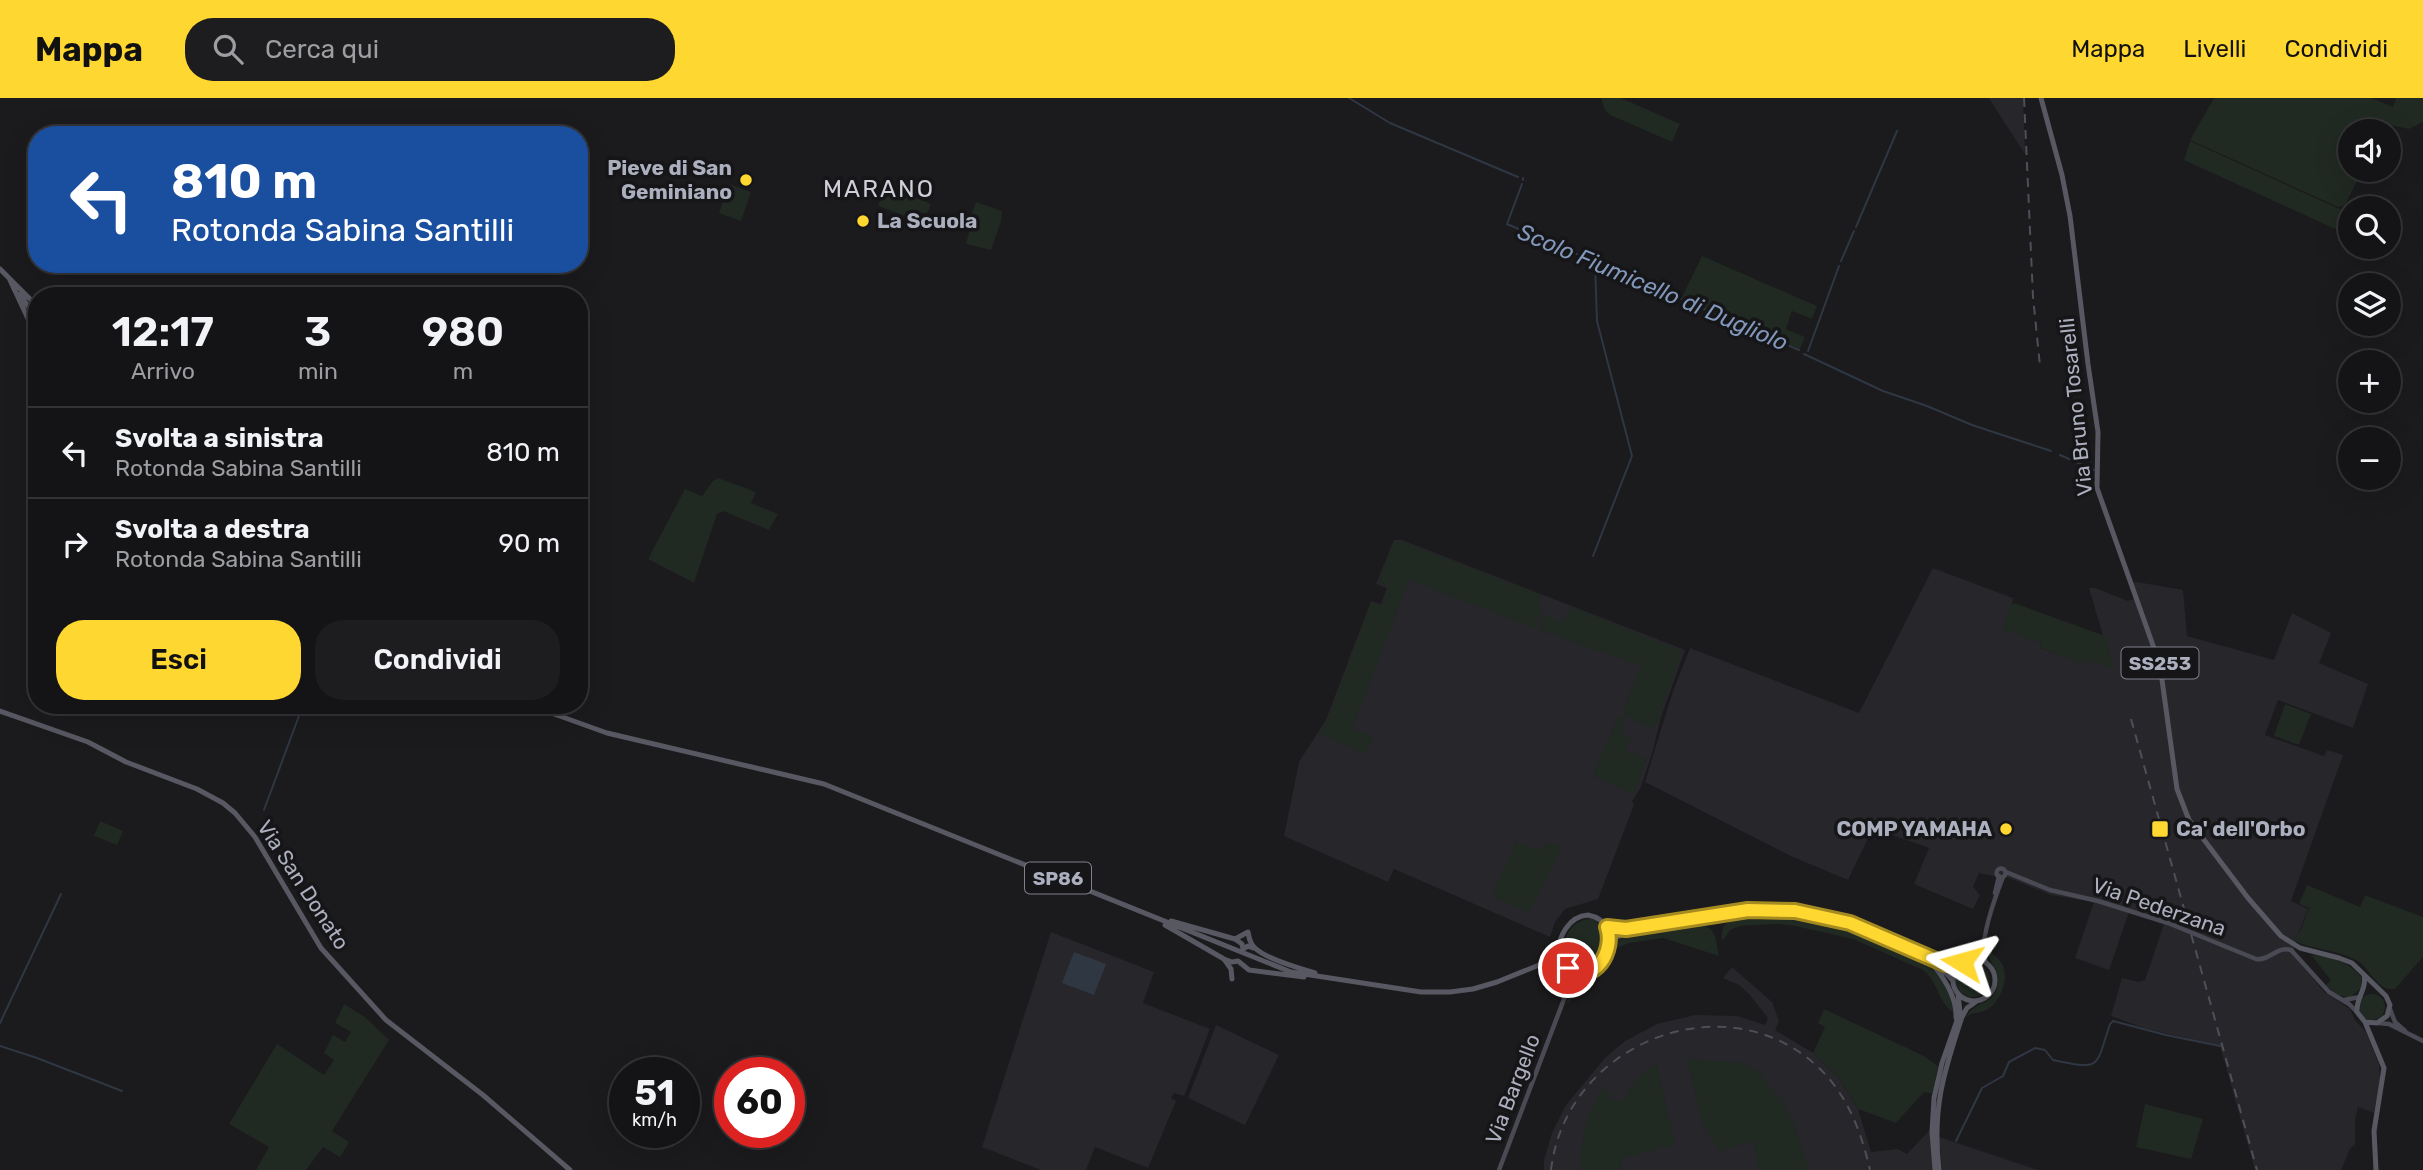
<!DOCTYPE html>
<html lang="it">
<meta charset="utf-8">
<style>
body{margin:0;font-family:Rubik,sans-serif;background:#1d1d1f;color:#f1f3f6;height:100vh;display:flex;flex-direction:column;font-size:26px;white-space:nowrap}
*{box-sizing:border-box;margin:0}
p{font-size:23px;color:#9d9ea1}
.icon{flex:none;width:38px;height:38px;fill:none;stroke:currentColor;stroke-width:2;stroke-linecap:round;stroke-linejoin:round}
.map{position:relative;flex:1;overflow:hidden}
.details{position:absolute;left:28px;top:189px;width:560px;height:427px;display:flex;flex-direction:column;background:#141416;border-radius:28px;box-shadow:0 7px 28px #0002,0 0 0 2px #333335}
.details>*{flex:none}
.top-card{position:absolute;left:28px;top:28px;width:560px;height:147px;border-radius:28px;box-shadow:0 7px 28px #0002,0 0 0 2px #333335;background:#1a4fa0;color:#fff;overflow:hidden}
.fabs{position:absolute;left:2338px;top:21px;display:grid;gap:14px}
.fabs a{display:grid;place-items:center;width:63px;height:63px;border-radius:50%;background:#141416;box-shadow:0 7px 28px #0002,0 0 0 2px #333335;font-size:35px}
.speed{position:absolute;left:609px;top:959px;display:flex;gap:14px;font-size:35px;font-weight:700;text-align:center}
.speed>*{display:grid;place-content:center;width:91px;height:91px;border-radius:50%;background:#141416;box-shadow:0 7px 28px #0002,0 0 0 2px #333335;line-height:1}
.speed small{font-size:18px;font-weight:400}
.speed .limit{border:10px solid #d22;background:#fff;color:#111}
.pin{position:absolute;display:grid;place-items:center;width:60px;height:60px;color:#fff;margin:-30px;border:4px solid #fff;border-radius:50%;box-shadow:0 2px 7px #0007}
.me{position:absolute;width:77px;margin:-38px;rotate:278deg;stroke-linejoin:round;filter:drop-shadow(0 0 5px #0008)}
.turn{display:flex;align-items:center;gap:24px;height:147px;padding:0 28px;font-size:32px}
.turn .icon{width:91px;height:91px;stroke-width:2.5}
.turn b{display:block;font-size:49px;line-height:60px}
.eta{display:flex;justify-content:space-evenly;align-items:center;height:119px;text-align:center}
.eta b{font-size:42px;font-weight:600;line-height:49px}
.button{display:flex;gap:14px;margin-top:auto;padding:14px 28px}
.button a{flex:1;height:80px;border-radius:28px;background:#ffd731;color:#111;font-size:28px;font-weight:600;line-height:80px;text-align:center}
.button a+a{background:#1d1d1f;color:#f1f3f6}
ul{padding:0;list-style:none}
li{display:flex;align-items:center;gap:21px;height:91px;padding:0 28px;border-top:2px solid #333335}
li div{flex:1}
li b{display:block;font-size:26px}
li em{font-style:normal}
header{display:flex;align-items:center;gap:42px;box-sizing:border-box;height:98px;padding:0 35px;background:#ffd731;color:#111}
header strong{font-size:33px}
nav{display:flex;gap:38px;margin-inline-start:auto;font-size:24px}
.search{width:490px;height:63px;background:#1d1d1f;display:flex;align-items:center;gap:18px;box-sizing:border-box;padding:0 24px;border-radius:28px;color:#9d9ea1;font-size:26px}
.map>svg:first-child{display:block}
</style>
<header>
<strong>Mappa</strong>
<div class="search"><svg class="icon" aria-label="search" viewBox="0 0 24 24"><circle cx="10" cy="10" r="6"/><path d="M15 15l6 6"/></svg>Cerca qui</div>
<nav><a>Mappa</a><a>Livelli</a><a>Condividi</a></nav>
</header>
<div class="map">
<svg width="2423" height="1072" viewBox="0 0 2423 1072">
<rect width="100%" height="100%" fill="#1b1a1d"/>
<path fill="#27262a" d="M1989,0H2023L2025,56L2001,19Z
M1394,442H1402L1685,552L1661,619L1652,656L1640,691L1632,703L1634,707L1598,801L1565,811L1555,824L1550,839L1394,771L1388,784L1284,738L1299,664L1326,622L1371,503L1381,506L1387,490L1376,486Z
M1933,470L2013,500L2011,517L2041,545L2040,550L2078,564L2103,538L2089,490H2095L2128,503L2134,501L2129,485L2137,484L2183,492L2187,538L2274,562L2292,515L2331,535L2319,565L2368,586L2353,630L2278,602L2265,637L2324,658L2327,652L2343,657L2291,803L2308,811L2298,836L2293,856L2324,894L2350,911L2355,922L2366,934L2379,966L2380,982L2374,1015L2358,1009L2355,1021V1046L2350,1051L2341,1072H2255L2220,948L2144,930L2111,918L2122,880L2139,884L2145,882L2164,826L2129,814L2109,872L2075,860L2094,804L2051,797L1999,776L1993,778L1979,775L1973,789L1980,797L1973,811L1914,786L1929,750L1873,730L1848,782L1793,759L1645,684L1672,596L1690,550L1859,615Z
M1051,834L1154,874L1143,905L1210,931L1184,998L1174,995L1171,1000L1176,1003L1148,1070L1095,1049L1086,1072H1041L982,1049Z
M1732,869L1772,904L1779,923L1775,932L1813,955L1839,980L1858,1011L1871,1054L1898,1051L1907,1056L1930,1032L1933,1072H1544V1062L1552,1035L1566,1007L1605,960L1625,943L1657,926L1695,917L1737,918L1765,927L1768,920L1749,896L1739,887L1723,880Z
M1216,927L1279,957L1245,1027L1188,1000Z
M1939,1039L2038,1072H1942Z"/>
<path fill="#202922" d="M1601,0H1621L1680,26L1672,44L1610,17L1605,12Z
M2214,0H2371L2393,9L2396,0H2423V24L2409,31L2390,27L2386,33H2350V72H2363L2345,107L2338,109L2190,42Z
M2190,43L2344,113L2335,131L2184,62Z
M729,86L751,94L741,123L719,115Z
M885,88L931,106L927,116L923,115L915,122L878,108Z
M976,104L1002,113L1001,123L991,152L966,146L970,130L967,128Z
M1702,158L1817,208L1812,221L1792,213L1786,231L1805,239L1800,251L1681,201Z
M718,380L756,394L751,405L778,416L769,432L723,413L717,416L694,485L648,461L685,391L702,398L713,383Z
M1401,443L1541,497L1537,506L1543,509L1535,530L1409,482L1352,631L1373,639L1366,655L1319,636L1328,622L1371,504L1382,507L1389,488L1379,484L1392,446Z
M2014,505L2105,538L2114,570L2084,561L2082,566L2040,550L2041,545L2002,531L2010,510Z
M1571,509L1682,553L1655,630L1635,623L1622,614L1641,568L1538,531L1543,517L1564,524Z
M2285,606L2311,616L2299,647L2274,638Z
M1618,618L1624,620L1620,632L1622,636L1633,640L1626,649V653L1647,661L1633,696L1593,678Z
M100,723L123,733L117,747L94,738Z
M1516,743L1540,753L1543,748L1550,744L1562,748L1530,814L1492,799Z
M2307,787L2360,809L2365,797L2423,819V859L2395,891C2375,893 2372,871 2356,862C2336,851 2312,852 2292,842L2300,833L2309,810L2299,806Z
M1770,819C1828,822 1876,843 1928,867C1943,876 1952,898 1955,915C1939,908 1938,883 1923,872L1853,841L1795,828L1777,826L1740,828L1730,832L1725,840L1721,842L1723,828L1732,822Z
M1592,821C1623,835 1595,886 1570,867C1566,864 1563,859 1563,853C1563,836 1575,820 1592,821Z
M1699,827C1717,828 1716,843 1719,858L1663,840L1629,845L1615,851L1601,878L1580,887L1570,904L1566,905L1573,888L1582,879L1594,876L1603,868L1615,844L1627,838Z
M1988,845C1988,856 1999,858 2003,868C2009,881 2000,906 1986,912C1978,916 1973,913 1966,920C1972,904 1993,907 1997,889C2002,871 1984,863 1988,845Z
M2311,857C2329,859 2349,863 2361,879V890L2350,900L2335,896L2326,887L2331,882Z
M1956 882a17 17 0 1 1 34 0a17 17 0 1 1-34 0Z
M2359 909a13 13 0 1 1 26 0a13 13 0 1 1-26 0Z
M344,906L365,919L389,942L332,1033L349,1044L340,1059L323,1049L306,1072H256L269,1049L229,1026L277,946L324,977L334,962L324,955L333,937L345,944L351,934L335,925Z
M1824,911L1924,958L1938,968L1933,996L1924,994L1896,1025L1858,1011L1839,980L1813,955L1825,929L1818,925Z
M1687,960L1739,965L1755,970L1783,1004L1795,1028L1809,1072H1759L1753,1043L1720,1053L1702,1026Z
M1656,964L1675,1046L1621,1061L1622,1072H1581C1580,1041 1586,1015 1604,989L1608,992L1610,1001L1624,1004L1628,991Z
M2145,1006L2203,1021L2191,1061L2136,1049Z"/>
<path fill="#2f3743" d="M1074,854L1106,866L1094,897L1062,885Z"/>
<g fill="none" stroke-linecap="round" stroke-linejoin="round">
<path stroke="#2f3743" stroke-width="2" d="M1349,0L1390,25L1518,79
M1523,80V82
M1522,86L1507,126L1799,252
M1856,129L1897,33
M1841,163L1854,133
M1808,253L1839,168
M1804,256L1883,293L1927,308L1972,327L2051,353
M2060,357L2094,372
M1593,458L1632,358L1597,223L1595,166
M264,712L303,607
M0,925L61,796
M0,948L37,960L122,993
M1956,1043L1982,990L2003,978L2009,964L2035,950L2045,952L2053,962C2102,972 2095,971 2110,926L2113,923L2166,937L2220,948"/>
<path stroke="#494a53" stroke-width="4.5" d="M1996.5 775a4.5 4.5 0 1 1 9 0a4.5 4.5 0 1 1-9 0Z
M2006,774L2050,792L2098,803L2168,825L2256,861C2270,863 2276,848 2291,852L2329,894L2349,906L2356,913
M1995,795L1999,778
M1969,861L1978,854L1982,844
M1987,866C1976,850 1996,797 2003,779
M1570,888L1583,876
M2344,902L2360,899
M2390,911L2395,924L2405,933
M2378,925L2389,926L2423,943
M1499,1072L1569,888L1568,870"/>
<path stroke="#575862" stroke-width="5" d="M2041,0L2062,77L2070,118L2088,266L2098,334L2097,390L2160,567L2177,691L2189,722L2248,800L2281,838L2300,850L2339,860L2352,865L2386,898L2390,907L2387,918L2377,925L2365,924L2357,914C2356,899 2367,892 2364,877
M0,171L37,208
M10,182L37,240
M20,196L37,222
M529,607L607,635L824,686L1291,874L1421,894H1450L1473,891L1497,884L1544,865L1559,852
M0,613L88,644L126,664L197,691L223,705L235,715L255,739L321,850L386,922L483,997L570,1072
M1588,817C1629,825 1604,887 1573,873C1566,870 1561,865 1560,857C1556,839 1570,818 1588,817Z
M1171,823L1235,841L1242,846L1243,851L1248,848L1253,850
M1165,827L1224,861L1231,871L1232,881
M1607,829L1626,831C1698,818 1769,801 1841,822C1877,833 1909,854 1945,866L1962,864
M1235,841L1248,834C1249,840 1250,846 1255,850C1265,860 1301,871 1315,875
M1609,847L1617,839L1625,836C1691,824 1756,808 1822,822C1849,828 1873,839 1898,850C1917,859 1940,865 1953,883
M1224,861L1232,864L1238,863L1249,872L1304,879
M1953 882a21 21 0 1 1 42 0a21 21 0 1 1-42 0Z
M1935,869C1946,883 1957,902 1956,920
M2365,924L2384,970L2374,1033L2376,1072
M1935,1072L1932,1034L1934,1000L1942,965L1960,914L1958,896
M1939,1072C1932,1012 1943,976 1962,919L1967,910L1977,903"/>
<path stroke="#4e4f58" stroke-width="2" stroke-dasharray="9 7" stroke-linecap="butt" d="M2024,0L2033,199L2040,268
M2131,621L2257,1072
M1551,1072C1566,942 1734,878 1826,977C1850,1004 1862,1037 1870,1072"/>
</g>
<g fill="none" stroke-linecap="round" stroke-linejoin="round">
<defs>
<path id="route" d="M1568,870C1595,887 1615,853 1607,829L1626,831L1748,812L1795,813L1850,825L1945,866L1962,864"/>
</defs>
<use href="#route" stroke="#a68c20" stroke-width="18"/>
<use href="#route" stroke="#ffd731" stroke-width="12"/>
</g>
<g fill="#ffd731" stroke="#161518" stroke-width="2.5">
<circle cx="746" cy="82" r="7"/>
<circle cx="863" cy="123" r="7"/>
<circle cx="2006" cy="731" r="7"/>
<rect x="2151" y="722" width="18" height="18" rx="3.5"/>
</g>
<g text-anchor="middle" stroke-width="7" stroke-linejoin="round" paint-order="stroke">
<g fill="#161518" stroke="#7f818c" stroke-width="2">
<rect x="2121.5" y="549.5" width="77" height="31" rx="5"/>
<rect x="1025" y="764.5" width="66" height="31" rx="5"/>
</g>
<g font-size="19" font-weight="bold" fill="#acafbe">
<text x="2160" y="572">SS253</text>
<text x="1058" y="787">SP86</text>
</g>
<g font-size="21" font-weight="bold" fill="#acafbe" stroke="#161518" text-anchor="end">
<text x="732" y="77">Pieve di San<tspan x="732" dy="24">Geminiano</tspan></text>
<text x="877" y="130" text-anchor="start">La Scuola</text>
<text x="1992" y="738">COMP YAMAHA</text>
<text x="2176" y="738" text-anchor="start">Ca' dell'Orbo</text>
</g>
<g font-size="21" fill="#acafbe" stroke="#161518">
<text transform="translate(2076 309) rotate(-96)" y="7">Via Bruno Tosarelli</text>
<text transform="translate(303 787) rotate(57)" y="7">Via San Donato</text>
<text transform="translate(2159 809) rotate(19)" y="7">Via Pederzana</text>
<text transform="translate(1513 991) rotate(-69)" y="7">Via Bargello</text>
</g>
<g font-size="23" font-style="italic" fill="#8198bb" stroke="#161518">
<text transform="translate(1653 189) rotate(23)" y="8">Scolo Fiumicello di Dugliolo</text>
</g>
<g font-size="24" letter-spacing="2" fill="#cecfd9" stroke="#161518">
<text x="879" y="99">MARANO</text>
</g>
</g>
</svg>
<div class="fabs">
<a><svg class="icon" aria-label="sound" viewBox="0 0 24 24"><path d="M4 9h4l5-4v14l-5-4H4zM17 9q2 3 0 6"/></svg></a>
<a><svg class="icon" aria-label="search" viewBox="0 0 24 24"><circle cx="10" cy="10" r="6"/><path d="M15 15l6 6"/></svg></a>
<a><svg class="icon" aria-label="layers" viewBox="0 0 24 24"><path d="M12 4l9 5-9 5-9-5zM3 14l9 5 9-5"/></svg></a>
<a>+</a>
<a>−</a>
</div>
<div class="speed"><div>51<small>km/h</small></div><div class="limit">60</div></div>
<div class="pin" style="left:1568px;top:870px;background:#d93025"><svg class="icon" aria-label="arrive" viewBox="0 0 24 24"><path d="M6 21V4h12l-3 4 3 4H6"/></svg></div>
<svg class="me" style="left:1962px;top:864px" viewBox="-20 -20 40 40"><path d="M0-17L14 15 0 8-14 15z" fill="#ffd731" stroke="#fff" stroke-width="4"/></svg>
<div class="top-card">
<div class="turn"><svg class="icon" aria-label="left" viewBox="0 0 24 24"><path d="M17 20v-9H6M10 6l-5 5 5 5"/></svg><div><b>810 m</b>Rotonda Sabina Santilli</div></div>
</div>
<section class="details">
<div class="eta">
<div><b>12:17</b><p>Arrivo</p></div>
<div><b>3</b><p>min</p></div>
<div><b>980</b><p>m</p></div>
</div>
<ul>
<li><svg class="icon" aria-label="left" viewBox="0 0 24 24"><path d="M17 20v-9H6M10 6l-5 5 5 5"/></svg><div><b>Svolta a sinistra</b><p>Rotonda Sabina Santilli</p></div><em>810 m</em></li>
<li><svg class="icon" aria-label="right" viewBox="0 0 24 24"><path d="M7 20v-9h11M14 6l5 5-5 5"/></svg><div><b>Svolta a destra</b><p>Rotonda Sabina Santilli</p></div><em>90 m</em></li>
</ul>
<div class="button"><a>Esci</a><a>Condividi</a></div>
</section>
</div>
